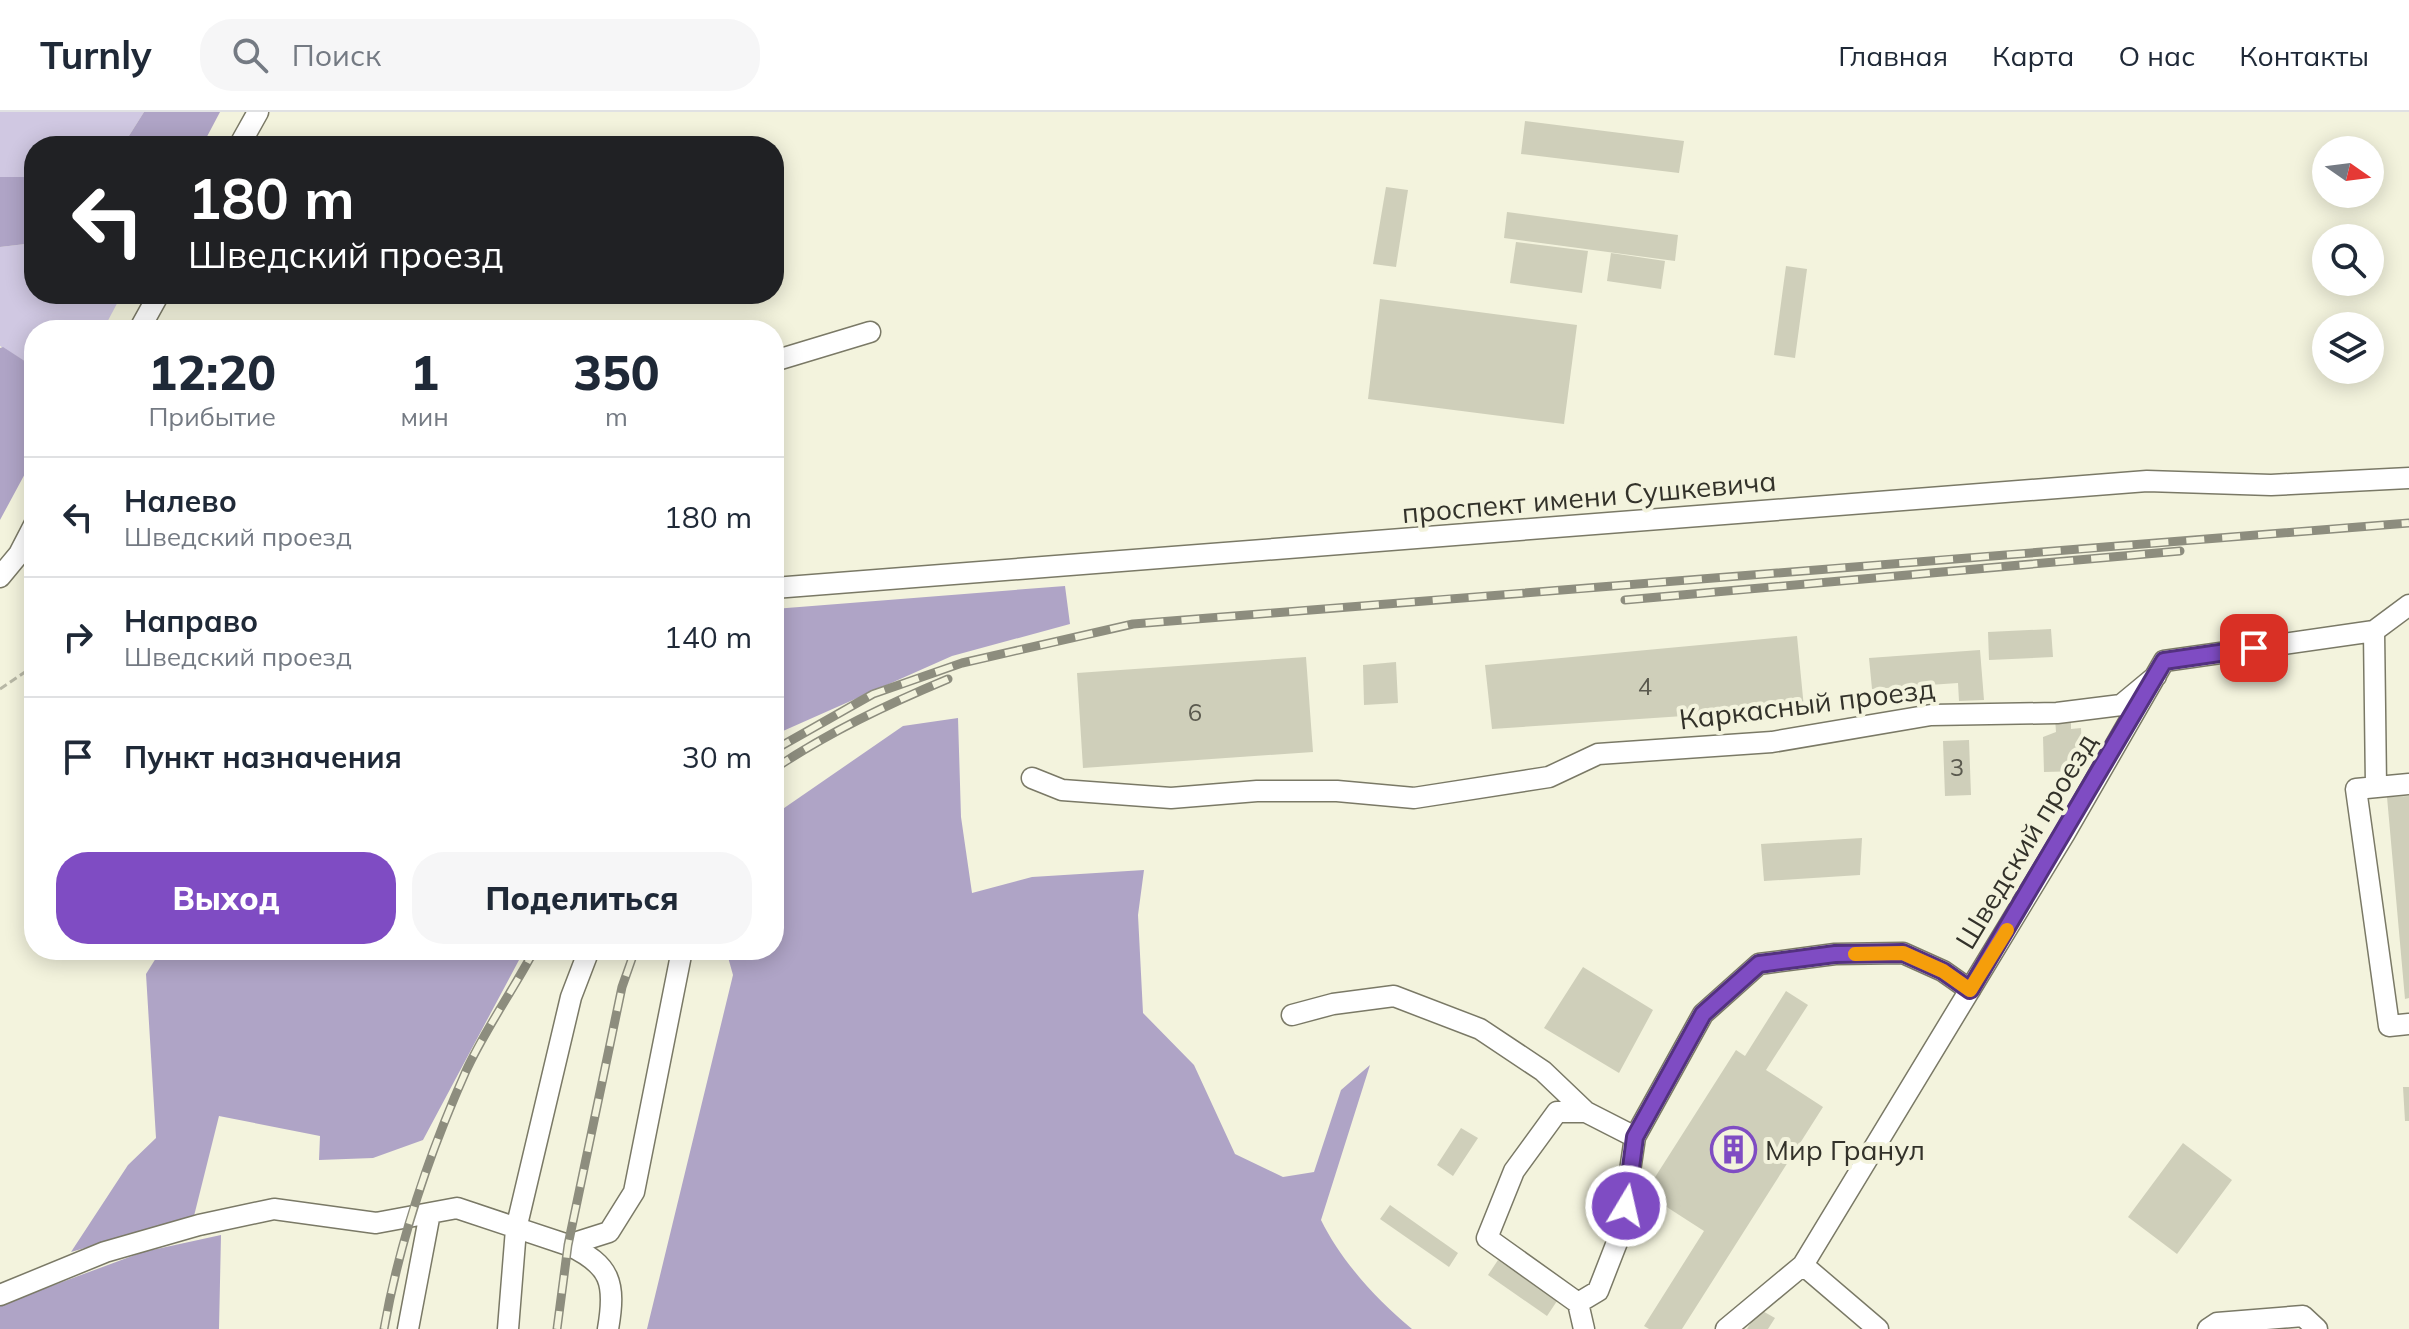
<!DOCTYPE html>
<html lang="ru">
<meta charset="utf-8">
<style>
body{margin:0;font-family:Mulish,sans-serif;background:#f6f6f7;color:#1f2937;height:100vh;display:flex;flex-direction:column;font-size:30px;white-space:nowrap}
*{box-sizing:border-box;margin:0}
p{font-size:26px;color:#747a83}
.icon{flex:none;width:44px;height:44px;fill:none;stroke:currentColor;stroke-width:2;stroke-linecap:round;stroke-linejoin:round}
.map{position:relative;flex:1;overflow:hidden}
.drawer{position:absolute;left:24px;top:208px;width:760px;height:640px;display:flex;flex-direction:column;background:#fff;border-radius:32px;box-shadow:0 4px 20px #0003}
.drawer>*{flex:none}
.guide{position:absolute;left:24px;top:24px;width:760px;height:168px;border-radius:32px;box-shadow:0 4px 20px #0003;background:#202124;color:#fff;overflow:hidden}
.needle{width:52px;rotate:104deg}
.fabs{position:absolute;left:2312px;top:24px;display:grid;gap:16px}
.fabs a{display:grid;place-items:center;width:72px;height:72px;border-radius:50%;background:#fff;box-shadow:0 4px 20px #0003;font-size:40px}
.pin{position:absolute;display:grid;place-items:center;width:68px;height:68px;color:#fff;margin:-34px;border-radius:16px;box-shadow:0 4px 12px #0006}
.me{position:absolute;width:88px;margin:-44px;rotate:9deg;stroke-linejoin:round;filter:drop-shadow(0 0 6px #0008)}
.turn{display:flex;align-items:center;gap:28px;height:168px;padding:0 32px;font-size:36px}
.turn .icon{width:104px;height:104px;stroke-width:2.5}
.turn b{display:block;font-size:56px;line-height:68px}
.eta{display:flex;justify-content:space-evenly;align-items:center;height:136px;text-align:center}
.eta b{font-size:48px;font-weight:800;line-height:56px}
.cta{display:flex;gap:16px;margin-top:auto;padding:16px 32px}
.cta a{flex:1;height:92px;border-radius:32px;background:#7f4cc3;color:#fff;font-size:32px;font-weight:800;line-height:92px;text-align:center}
.cta a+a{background:#f6f6f7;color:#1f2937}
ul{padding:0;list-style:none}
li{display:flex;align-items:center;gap:24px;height:120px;padding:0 32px;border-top:2px solid #e0e1e3}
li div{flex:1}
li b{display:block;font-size:30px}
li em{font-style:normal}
header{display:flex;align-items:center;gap:48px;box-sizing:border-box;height:112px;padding:0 40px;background:#fff;border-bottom:2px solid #e0e1e3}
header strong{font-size:38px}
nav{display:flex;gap:44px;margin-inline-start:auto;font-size:28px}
.search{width:560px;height:72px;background:#f6f6f7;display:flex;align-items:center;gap:20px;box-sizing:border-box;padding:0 28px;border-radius:32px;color:#747a83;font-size:30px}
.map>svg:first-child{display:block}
</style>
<header>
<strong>Turnly</strong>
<div class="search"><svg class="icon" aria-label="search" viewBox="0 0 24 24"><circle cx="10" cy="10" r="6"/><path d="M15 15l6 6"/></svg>Поиск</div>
<nav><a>Главная</a><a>Карта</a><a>О нас</a><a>Контакты</a></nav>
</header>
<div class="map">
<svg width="2409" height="1217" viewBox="0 0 2409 1217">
<rect width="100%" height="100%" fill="#f3f3dd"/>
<path fill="#d0c8e2" d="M0,0H144L127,27L110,34H34V65H0Z
M34,131V182H122L103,218H34V255L0,234V135Z"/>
<path fill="#afa4c6" d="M144,0H220L202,34H110L127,27Z
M0,65H34V131L0,135Z
M3,235L34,255V345L0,408V236Z
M1065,474L1070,512L952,544L774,623V497Z
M958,606L961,705L972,781L1032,765L1144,758L1138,803L1143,901L1194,953L1235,1042L1283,1065L1314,1060L1341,978L1370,953L1321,1108C1341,1149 1377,1188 1412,1217H647L733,863L726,838H774V703L903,614Z
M161,838H528L519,848L423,1028L373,1046L319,1048L320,1024L219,1004L194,1104L71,1140L128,1053L156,1026L146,862Z
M221,1123L219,1217H0V1193L143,1140Z"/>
<path fill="#cfcfba" d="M1525,9L1684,29L1679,61L1521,42Z
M1386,75L1408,78L1396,155L1373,152Z
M1507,100L1678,123L1675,149L1504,126Z
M1516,130L1588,139L1582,181L1510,171Z
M1611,141L1665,149L1661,177L1607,169Z
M1786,154L1807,157L1795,246L1774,243Z
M1380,187L1577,213L1564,312L1368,287Z
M2051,517L2053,545L1989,548L1988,520Z
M1797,524L1804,596L1492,617L1485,553Z
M1980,538L1984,588L1959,589L1958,571L1872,577L1869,546Z
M1306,545L1313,640L1083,656L1077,561Z
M1396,550L1398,591L1364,593L1363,553Z
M2071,605V617L2081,616L2083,659L2044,660L2043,625L2056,620L2055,606Z
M1969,628L1971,683L1945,684L1943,629Z
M2409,684V886L2405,887L2387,685Z
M1862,726L1860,763L1764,769L1761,732Z
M1583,855L1653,898L1619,961L1544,916Z
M1786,879L1808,893L1766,958L1823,995L1682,1217H1649L1644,1214L1704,1119L1645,1081L1736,938L1745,944Z
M2403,975H2409V1009H2405Z
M1461,1016L1478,1026L1453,1064L1437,1053Z
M2183,1031L2232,1068L2177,1142L2128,1105Z
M1390,1093L1458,1141L1449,1155L1380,1107Z
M1498,1148L1557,1189L1547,1204L1488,1163Z
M1759,1197L1775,1206L1768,1217H1747Z"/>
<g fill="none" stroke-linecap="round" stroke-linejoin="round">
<defs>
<path id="minor" d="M239,34L258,0
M139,218L159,182
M774,249L870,220
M0,465L19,442L34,413
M774,476L2147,369L2271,373L2409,366
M2374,519L2376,674
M1032,666L1062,678L1171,686L1257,679H1337L1414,686L1549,665L1598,642L1772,630L1931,603L2057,601L2121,593L2156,564
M2409,672L2356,677L2389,914L2409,912
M1292,903L1333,892L1394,884L1480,917L1543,959L1586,1000
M568,1133C611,1153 616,1171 608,1217
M0,1183L105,1140L199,1113L274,1097L376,1111L457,1096L568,1133L609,1120L634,1080L682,838
M1578,1191L1598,1179L1621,1120L1635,1025
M408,1217L430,1101
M508,1217L516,1117L571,885L589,838
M1584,1217L1578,1191L1487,1126L1514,1059L1557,1000H1586L1635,1025L1703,902L1759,852L1835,842L1903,841L1943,859L1970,878
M1726,1217L1803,1153
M1878,1217L1803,1153L2065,721L2164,549L2374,519L2409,493
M2208,1217L2217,1211L2303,1204L2317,1217"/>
</defs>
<use href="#minor" stroke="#7a7966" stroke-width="23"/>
<path stroke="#b8b8a6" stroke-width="3" stroke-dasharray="8 4" stroke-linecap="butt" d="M0,577L34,554"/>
<use href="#minor" stroke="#fff" stroke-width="20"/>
<defs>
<path id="rail" d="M1625,488L2180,439
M774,638L873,582L962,551L1133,512L2409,411
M774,657C829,620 886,593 948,567
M384,1217C400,1127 429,1042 466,959C484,920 509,884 530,846L539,838
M557,1217L568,1133L622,875L635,838"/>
</defs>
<use href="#rail" stroke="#8d8d7e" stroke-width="9"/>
<use href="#rail" stroke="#f3f3dd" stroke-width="6" stroke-dasharray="18" stroke-linecap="butt"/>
</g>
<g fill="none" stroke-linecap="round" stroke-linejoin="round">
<defs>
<path id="route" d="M1626,1094L1635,1025L1703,902L1759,852L1835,842L1903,841L1943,859L1970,878L2164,549L2254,536"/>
</defs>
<use href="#route" stroke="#53317f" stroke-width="20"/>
<use href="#route" stroke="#7f4cc3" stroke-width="14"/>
<path stroke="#f59e0b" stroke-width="14" d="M1855,842L1903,841L1943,859L1970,878L2007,818"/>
</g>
<defs>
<symbol id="building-ring" viewBox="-11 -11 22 22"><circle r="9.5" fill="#f3f3dd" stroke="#7f4cc3" stroke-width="1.5"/><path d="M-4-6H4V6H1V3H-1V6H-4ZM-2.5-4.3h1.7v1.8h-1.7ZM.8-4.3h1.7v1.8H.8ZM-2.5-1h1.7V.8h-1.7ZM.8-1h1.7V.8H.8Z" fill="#7f4cc3"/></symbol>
</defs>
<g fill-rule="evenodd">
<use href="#building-ring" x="1708" y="1012" width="51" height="51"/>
</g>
<g text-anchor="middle" stroke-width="8" stroke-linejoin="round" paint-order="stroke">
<g font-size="24" fill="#5a594e">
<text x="1645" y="583">4</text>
<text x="1195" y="609">6</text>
<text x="1957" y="664">3</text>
</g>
<g font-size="28" fill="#33322a" stroke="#f3f3dd">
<text transform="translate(1589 385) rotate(-5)" y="10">проспект имени Сушкевича</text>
<text transform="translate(1807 592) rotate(-7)" y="10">Каркасный проезд</text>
<text transform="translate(2026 729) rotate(-59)" y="10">Шведский проезд</text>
</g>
<g font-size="28" fill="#33322a" stroke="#f3f3dd" text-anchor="start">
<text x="1765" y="1048">Мир Гранул</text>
</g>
</g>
</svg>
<div class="fabs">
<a><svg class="needle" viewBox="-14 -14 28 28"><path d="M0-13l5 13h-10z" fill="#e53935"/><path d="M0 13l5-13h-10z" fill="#747a83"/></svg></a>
<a><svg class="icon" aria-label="search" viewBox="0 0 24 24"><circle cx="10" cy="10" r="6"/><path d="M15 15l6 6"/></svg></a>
<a><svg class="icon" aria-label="layers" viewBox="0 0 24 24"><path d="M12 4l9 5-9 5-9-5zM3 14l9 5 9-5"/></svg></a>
</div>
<div class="pin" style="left:2254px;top:536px;background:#d93025"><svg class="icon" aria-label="arrive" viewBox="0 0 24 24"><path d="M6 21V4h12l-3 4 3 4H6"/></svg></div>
<svg class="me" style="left:1626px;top:1094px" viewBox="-20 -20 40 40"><circle r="17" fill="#7f4cc3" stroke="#fff" stroke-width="3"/><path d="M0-11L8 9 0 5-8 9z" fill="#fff"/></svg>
<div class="guide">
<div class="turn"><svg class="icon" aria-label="left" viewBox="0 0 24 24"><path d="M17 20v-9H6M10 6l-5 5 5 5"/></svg><div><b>180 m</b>Шведский проезд</div></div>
</div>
<section class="drawer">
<div class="eta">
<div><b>12:20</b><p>Прибытие</p></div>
<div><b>1</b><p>мин</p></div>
<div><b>350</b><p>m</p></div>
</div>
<ul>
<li><svg class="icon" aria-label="left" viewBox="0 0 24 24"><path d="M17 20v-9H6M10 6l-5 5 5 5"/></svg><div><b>Налево</b><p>Шведский проезд</p></div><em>180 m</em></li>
<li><svg class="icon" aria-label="right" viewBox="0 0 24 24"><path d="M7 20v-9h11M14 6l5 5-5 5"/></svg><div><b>Направо</b><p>Шведский проезд</p></div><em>140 m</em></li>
<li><svg class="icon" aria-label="arrive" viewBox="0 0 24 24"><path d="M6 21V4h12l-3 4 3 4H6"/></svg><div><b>Пункт назначения</b></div><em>30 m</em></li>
</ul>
<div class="cta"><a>Выход</a><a>Поделиться</a></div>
</section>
</div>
